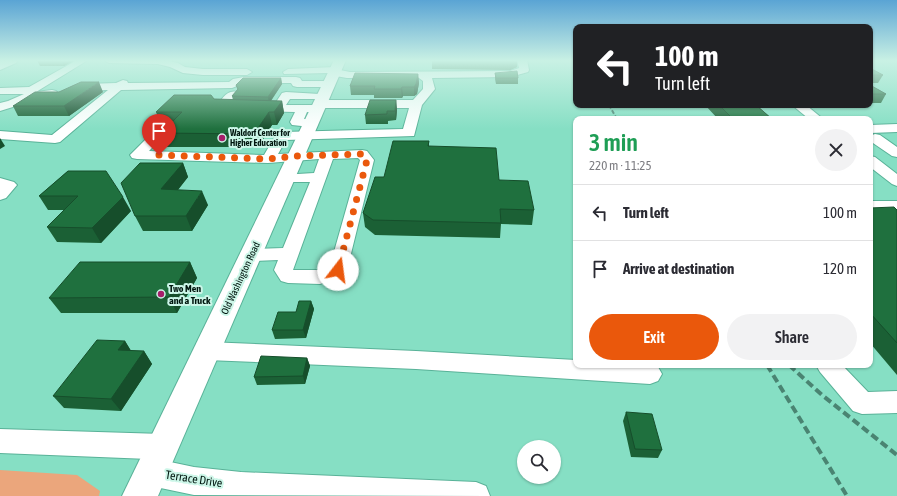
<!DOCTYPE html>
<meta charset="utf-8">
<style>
body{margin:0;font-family:"Asap Condensed",sans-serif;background:#f2f2f3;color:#2b2b33;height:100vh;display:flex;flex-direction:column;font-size:15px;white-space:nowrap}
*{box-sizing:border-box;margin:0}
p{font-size:13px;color:#7c7c81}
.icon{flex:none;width:22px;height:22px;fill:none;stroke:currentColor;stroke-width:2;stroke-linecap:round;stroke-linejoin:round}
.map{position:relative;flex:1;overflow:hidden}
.panel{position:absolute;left:573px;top:116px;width:300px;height:252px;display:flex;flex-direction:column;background:#fff;border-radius:8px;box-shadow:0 1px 3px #0004}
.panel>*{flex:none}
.guide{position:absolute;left:573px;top:24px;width:300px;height:84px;border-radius:8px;box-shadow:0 1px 3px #0004;background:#202124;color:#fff;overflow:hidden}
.controls{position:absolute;left:517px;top:440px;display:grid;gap:8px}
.controls a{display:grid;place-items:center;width:44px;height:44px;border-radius:50%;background:#fff;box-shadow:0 1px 3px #0004;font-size:20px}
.pin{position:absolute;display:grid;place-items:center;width:34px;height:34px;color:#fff;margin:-41px -17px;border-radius:50% 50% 50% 0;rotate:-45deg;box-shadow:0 0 4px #0007}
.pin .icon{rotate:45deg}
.me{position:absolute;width:44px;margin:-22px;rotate:15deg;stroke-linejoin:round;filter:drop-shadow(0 0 3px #0008)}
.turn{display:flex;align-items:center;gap:14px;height:84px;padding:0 16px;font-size:18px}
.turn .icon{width:52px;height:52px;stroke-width:2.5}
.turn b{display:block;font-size:28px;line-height:34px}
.round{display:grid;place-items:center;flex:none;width:42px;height:42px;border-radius:21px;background:#f2f2f3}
.summary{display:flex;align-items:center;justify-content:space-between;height:68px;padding:0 16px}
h1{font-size:24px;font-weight:600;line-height:30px;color:#1e9e55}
.cta{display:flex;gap:8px;margin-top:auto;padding:8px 16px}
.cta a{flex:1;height:46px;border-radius:24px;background:#ea580c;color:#fff;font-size:16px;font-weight:600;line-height:46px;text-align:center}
.cta a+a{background:#f2f2f3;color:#2b2b33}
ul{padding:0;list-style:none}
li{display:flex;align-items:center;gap:12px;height:56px;padding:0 16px;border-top:1px solid #e1e1e2}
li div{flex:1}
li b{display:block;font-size:15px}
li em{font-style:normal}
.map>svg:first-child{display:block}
</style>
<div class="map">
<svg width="897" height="496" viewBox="0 0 897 496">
<rect width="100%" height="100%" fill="#86dfc4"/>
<path fill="#eba67c" d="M0,470L77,475L100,491L99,496H0Z"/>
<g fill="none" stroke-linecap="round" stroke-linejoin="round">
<defs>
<path id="minor" d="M77,60H88L36,92L52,90L56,91L58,93L56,95L27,100L16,106L0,111V103L8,101L24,94H0V88L29,87Z
M104,60H164L178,63L185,67L203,69H247L252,72L247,75H203L183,73L170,67L158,64L109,63Z
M517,60H527L529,70L528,72L510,77L432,78L435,89L422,105L414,136L286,140L278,154L362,150L367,151L374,160L347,270L345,275L320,284L288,283L281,281L274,270L278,260L251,261L245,259L242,255L245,251L251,249L283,248L310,182H286L281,181L279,178L281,175L314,173L319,159L268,163L137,159L132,158L130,155L159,126H169L170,129L149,151L264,155L277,133L282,132L403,129L409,108H322L323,109L321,112H307L304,119L315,120L317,123L315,126L311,127L292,125L290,122L295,112L218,110L216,107C221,100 227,89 237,92L239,94L231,104L274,105L282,93L286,92L320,94L322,96L320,98L316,99H290L286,105H315L316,102L320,100H413L423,89V81L419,78H347L330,75L329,73L284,74L283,72L288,69L335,67L340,70L350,72L510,71L519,68ZM358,158L360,160L330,266L318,270H293L333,159Z
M244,77H296L300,78L302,81H329L334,84L329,87H297L293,86L291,83H244L232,88L121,90L60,142L55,143L0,139V131L52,135L108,90C99,90 78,93 72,91L70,89L72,87L85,84L116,83L123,80L127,81L128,83L229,82L233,79Z
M792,105H806L823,119H809Z
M897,124V132L870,133V125Z
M875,134L880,135L897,147V157L892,156L870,141V136Z
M870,156L875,157L897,174V186L892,184L870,167Z
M0,178L14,182L17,185L6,198L0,200Z
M870,201H897V211H870Z
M207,342L416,351L576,360V365H652L658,367L662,374L658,381L650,384L416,369L207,360L199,357L196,351L199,345Z
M816,365H842L868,392L897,391V413L862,414L853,411L820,372Z
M0,429L163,434L172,438L176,447L172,456L163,460L156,459L194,467L241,472L476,482L486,486L490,496L194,495L151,486L141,482L137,472L141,462L149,459L0,453Z"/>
<path id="major" d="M334,60H346L158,496H122Z"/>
<path id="highway" d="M3,60H18L16,63L0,70V61Z"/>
</defs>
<use href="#minor" stroke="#59b298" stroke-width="2"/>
<use href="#major" stroke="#59b298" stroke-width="2"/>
<use href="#highway" stroke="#59b298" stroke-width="2"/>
<use href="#minor" fill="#fff" fill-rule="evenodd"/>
<use href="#major" fill="#fff" fill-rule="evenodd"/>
<use href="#highway" fill="#fff" fill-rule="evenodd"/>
<path stroke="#4a8472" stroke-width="2" stroke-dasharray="4 2" stroke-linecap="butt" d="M609,105L617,119"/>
<path stroke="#4a8472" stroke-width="4" stroke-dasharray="8 4" stroke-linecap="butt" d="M767,365L847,496
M789,365L822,395L897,455"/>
</g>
<path fill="#1b6035" d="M37,60H75L64,66H40Z
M432,60H517V67L510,70L432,69Z
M870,68L883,75L878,83H870Z
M495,73L518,78V84H496L495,79Z
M418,74L419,83L417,94L414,96H403L402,98H374V95H351L350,86Z
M281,78L282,84L271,101H282L284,113L277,125H272L258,147H166L161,133L170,125L161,124L156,112L214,99L233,100L232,96L238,90L236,85Z
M870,85L886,94L881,103H870Z
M103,92L69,116H18L13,106Z
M396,100L397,110L396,120L388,121V124H366L365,115Z
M705,105H756L772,119H718Z
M429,141V146L499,180L534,210L532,225L501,224L500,238L375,235L365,227L363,213L384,177Z
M183,163L188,177L178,190L208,205L192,231H143L135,216Z
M68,171L131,211L101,243L57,242L47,227L64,210H48L39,196Z
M870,208L897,210V375L870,343Z
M190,262L197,278L177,313H61L49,298Z
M311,301L314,309L306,338L275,339L272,330Z
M125,341L131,351H144L152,364L121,411L64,408L53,396Z
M307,358L310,366L305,384L257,385L254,377Z
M626,412L662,450L658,458L631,457L623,421Z"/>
<path fill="#164e2b" d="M61,60H75L64,66Z
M514,60H517V67L510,70V61Z
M418,74L419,83L417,94L414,96V87Z
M281,78L282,84L269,103L268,97Z
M99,82L103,92L69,116L64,106Z
M402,87L403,96L402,98L401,89Z
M396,100L397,110L396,120L395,111Z
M282,101L284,113L277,125L274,112Z
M269,112L272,125L258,147L254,134Z
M0,138L5,146L0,149Z
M183,163L188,177L167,203L161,189Z
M202,191L208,205L192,231L186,216Z
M123,197L131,211L101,243L92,228Z
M190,262L197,278L177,313L169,297Z
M311,301L314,309L306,338L303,330Z
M125,341L133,354L118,350Z
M144,351L152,364L121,411L111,399Z
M307,358L310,366L305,384L303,376Z"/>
<path fill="#1f703e" stroke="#164e2b" d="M432,60H514L510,61Z
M870,68L883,75H870Z
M517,71L518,78H496L495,73Z
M355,73L418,74L416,84L414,87H402L401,89H374L375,86H350Z
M243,78H281L268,97L232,96L238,89L236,85Z
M81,82H99L64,106H13L35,92H59Z
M870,85L886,94H870Z
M174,95H211L214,99L282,101L274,112H269L254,134L161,133L182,112H156Z
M370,100H396L395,111H387V114L365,115Z
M719,105H756L772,119H733Z
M393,141H429L428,146L496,148L499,180L528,181L534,210L500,209L501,223L373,220L363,213L375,177H384Z
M140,163H183L161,189L202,191L186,216H135L121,183Z
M68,171H106L123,197L92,228L47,227L78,196H39Z
M894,207L897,210V343L870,313V208Z
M80,262H190L169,297L49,298Z
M299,301H311L303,330H272L278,312H296Z
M97,340L125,341L118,350L144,351L111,399L53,396Z
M261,356L307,358L303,376L254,377Z
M626,412L652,414L662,450L635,449Z"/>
<linearGradient id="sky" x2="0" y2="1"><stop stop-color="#5aa4d4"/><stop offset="0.47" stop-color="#c9f1e4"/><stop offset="1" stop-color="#c9f1e4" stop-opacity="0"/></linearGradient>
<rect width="897" height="129" fill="url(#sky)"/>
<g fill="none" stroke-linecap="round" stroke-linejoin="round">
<path stroke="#ea580c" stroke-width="7" stroke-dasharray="0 12.6" d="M159,155L268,159L296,156L362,154L367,160L338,270"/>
</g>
<g fill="#a51f6a" stroke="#ccf6e8" stroke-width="1.5">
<circle cx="222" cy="138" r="4"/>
<circle cx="161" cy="294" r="4"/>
</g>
<g text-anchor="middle" stroke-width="4" stroke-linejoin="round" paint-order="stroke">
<g font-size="9" font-weight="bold" fill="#00150e" stroke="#ccf6e8" text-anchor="start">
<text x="230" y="136">Waldorf Center for<tspan x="230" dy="10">Higher Education</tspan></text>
</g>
<g font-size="10" fill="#00150e" stroke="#ccf6e8">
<text transform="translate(240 278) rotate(-65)" y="4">Old Washington Road</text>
</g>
<g font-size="10" font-weight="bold" fill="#00150e" stroke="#ccf6e8" text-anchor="start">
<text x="169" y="292">Two Men<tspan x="169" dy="12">and a Truck</tspan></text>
</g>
<g font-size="12" fill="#00150e" stroke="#ccf6e8">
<text transform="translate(194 479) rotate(9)" y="4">Terrace Drive</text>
</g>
</g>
</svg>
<div class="controls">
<a><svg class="icon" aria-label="search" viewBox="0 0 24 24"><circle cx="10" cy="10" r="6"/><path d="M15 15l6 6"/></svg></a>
</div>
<div class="pin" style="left:159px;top:155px;background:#d93025"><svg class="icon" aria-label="arrive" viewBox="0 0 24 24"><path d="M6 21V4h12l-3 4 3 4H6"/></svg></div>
<svg class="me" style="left:338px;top:270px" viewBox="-20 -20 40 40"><circle r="19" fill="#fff"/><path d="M0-13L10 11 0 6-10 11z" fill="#ea580c"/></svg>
<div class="guide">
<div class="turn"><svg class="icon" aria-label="left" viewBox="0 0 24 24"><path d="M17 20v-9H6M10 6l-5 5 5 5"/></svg><div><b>100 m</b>Turn left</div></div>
</div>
<section class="panel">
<div class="summary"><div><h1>3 min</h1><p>220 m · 11:25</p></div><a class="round"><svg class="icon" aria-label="close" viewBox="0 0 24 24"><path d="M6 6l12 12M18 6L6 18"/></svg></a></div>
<ul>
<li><svg class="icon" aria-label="left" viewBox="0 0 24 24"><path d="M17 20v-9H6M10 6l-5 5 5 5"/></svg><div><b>Turn left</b></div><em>100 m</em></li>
<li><svg class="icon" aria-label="arrive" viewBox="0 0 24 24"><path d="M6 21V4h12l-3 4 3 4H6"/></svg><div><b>Arrive at destination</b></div><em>120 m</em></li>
</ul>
<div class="cta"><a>Exit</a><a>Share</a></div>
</section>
</div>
